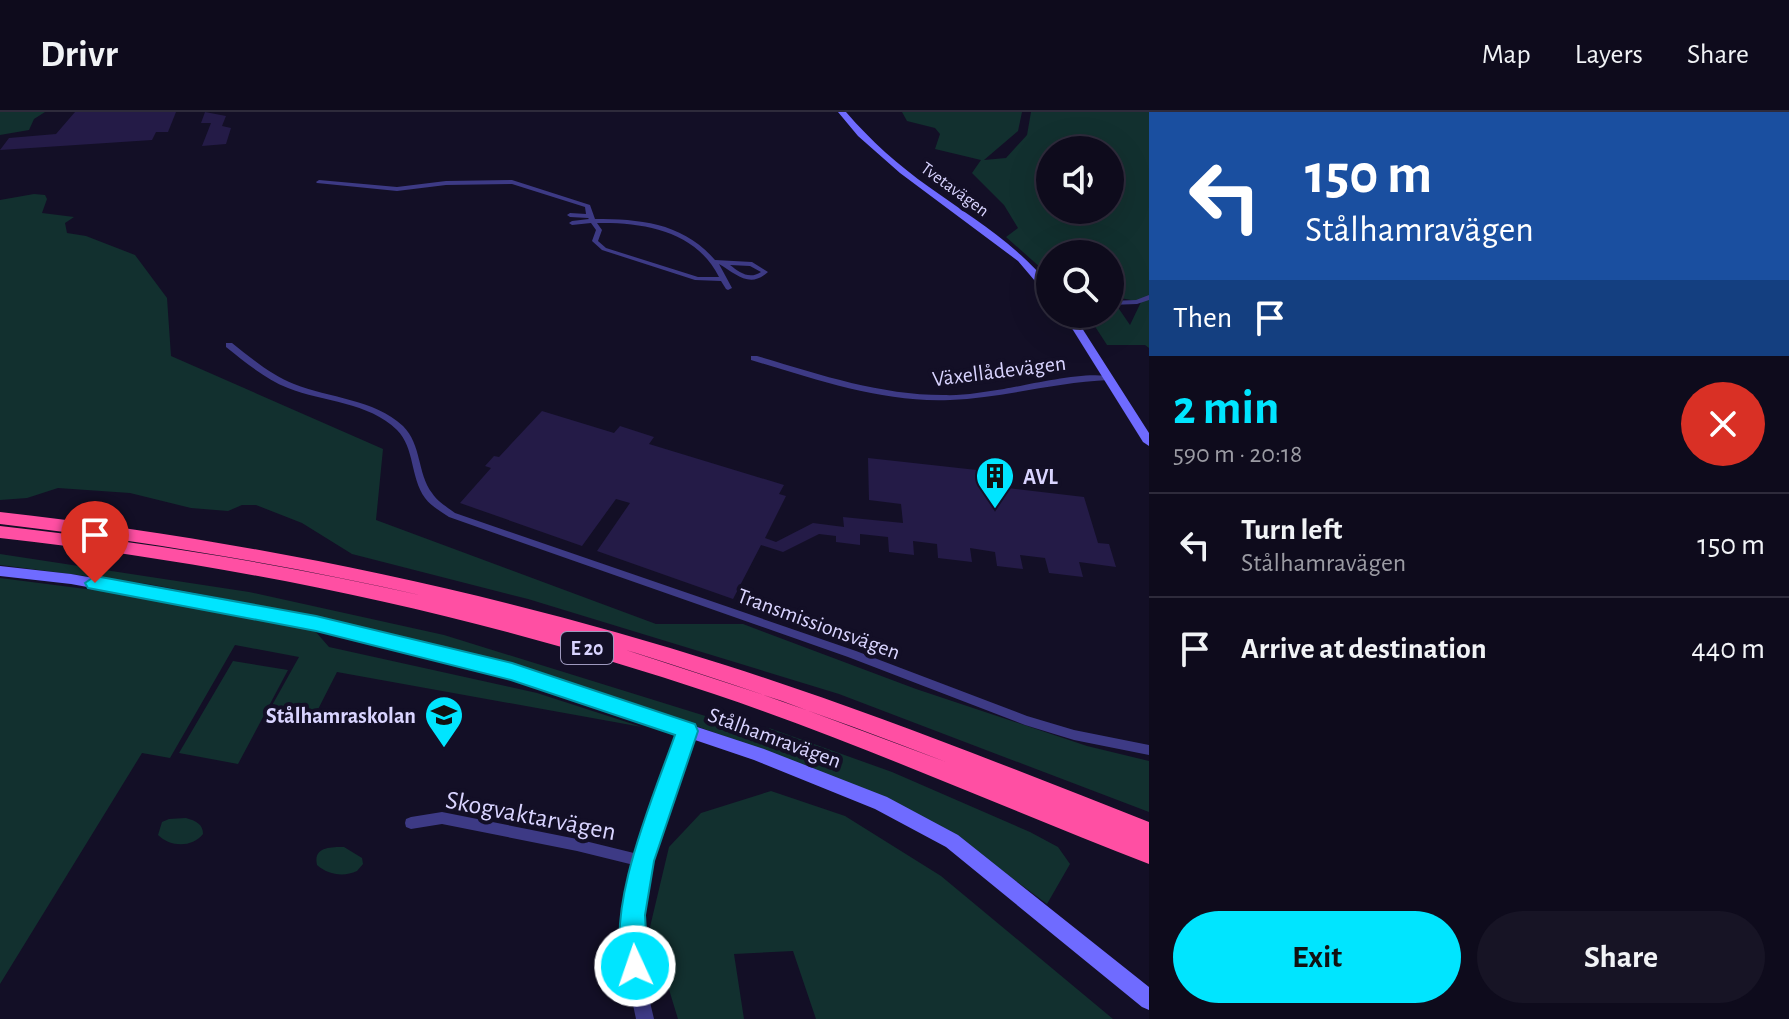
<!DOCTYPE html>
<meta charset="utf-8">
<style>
body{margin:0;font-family:"Alegreya Sans",sans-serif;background:#171425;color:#f1f3f6;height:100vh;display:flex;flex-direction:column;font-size:30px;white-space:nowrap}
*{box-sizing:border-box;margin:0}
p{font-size:26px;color:#9b9ba3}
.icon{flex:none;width:44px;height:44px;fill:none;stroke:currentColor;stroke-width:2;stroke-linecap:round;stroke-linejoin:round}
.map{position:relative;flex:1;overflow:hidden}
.details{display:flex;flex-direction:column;background:#0e0b1c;width:640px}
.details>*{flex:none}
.hud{background:#1a4fa0;color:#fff;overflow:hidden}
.fabs{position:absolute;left:1036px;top:24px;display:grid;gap:16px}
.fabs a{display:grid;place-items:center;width:88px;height:88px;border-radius:50%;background:#0e0b1c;box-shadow:0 8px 32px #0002,0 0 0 2px #2e2b3b;font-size:40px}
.pin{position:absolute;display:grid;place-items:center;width:68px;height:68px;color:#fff;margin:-82px -34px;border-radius:50% 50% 50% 0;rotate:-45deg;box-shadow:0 0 8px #0007}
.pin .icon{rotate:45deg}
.me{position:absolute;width:88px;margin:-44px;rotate:357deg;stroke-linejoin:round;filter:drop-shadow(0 0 6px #0008)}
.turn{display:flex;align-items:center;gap:28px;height:168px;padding:0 24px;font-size:36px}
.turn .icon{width:104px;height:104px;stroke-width:2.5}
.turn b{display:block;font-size:56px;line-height:68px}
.then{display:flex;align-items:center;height:76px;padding:0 24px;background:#0003;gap:16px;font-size:30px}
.round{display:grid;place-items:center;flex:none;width:84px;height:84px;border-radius:42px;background:#171425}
.summary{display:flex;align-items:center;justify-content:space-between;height:136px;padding:0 24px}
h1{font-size:48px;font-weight:700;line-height:60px;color:#00e5ff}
.button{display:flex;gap:16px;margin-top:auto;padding:16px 24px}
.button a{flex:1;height:92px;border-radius:48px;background:#00e5ff;color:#111;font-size:32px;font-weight:700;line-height:92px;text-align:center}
.button a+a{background:#171425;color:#f1f3f6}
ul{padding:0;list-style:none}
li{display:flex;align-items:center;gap:24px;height:104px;padding:0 24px;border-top:2px solid #2e2b3b}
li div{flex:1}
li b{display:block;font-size:30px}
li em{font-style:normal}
header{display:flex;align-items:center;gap:48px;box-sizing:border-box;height:112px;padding:0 40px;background:#0e0b1c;border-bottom:2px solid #2e2b3b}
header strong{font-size:38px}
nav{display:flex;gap:44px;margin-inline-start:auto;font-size:28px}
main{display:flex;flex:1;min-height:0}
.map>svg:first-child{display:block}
</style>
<header>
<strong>Drivr</strong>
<nav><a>Map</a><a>Layers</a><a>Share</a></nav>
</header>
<main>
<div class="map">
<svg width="1149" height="907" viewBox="0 0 1149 907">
<rect width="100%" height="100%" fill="#130f26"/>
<path fill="#12302f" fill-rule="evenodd" d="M0,0H45L34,7L29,18L0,23Z
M902,0H1022L1018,19L984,48L1006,46L1027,23L1031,0H1149V236L1145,233H1107L1087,202H1110V194H1117L1130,213L1141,190L1110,184V142H1050V164L1006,125L1018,116L1004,93L972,61L981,48L935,37L940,22L935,16L907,9ZM1050,38H1110V98H1050Z
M34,82L45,83L47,87L42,101L74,105L65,111L67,121L86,124L135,143L167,186L171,244L383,337L376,408L656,512H743L916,577L1087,634L1149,649V700L839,582L528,487L352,442L302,411L256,393H242L228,399L191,396L130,381L58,376L27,386L0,388V88Z
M0,442L249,480L444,523L728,611L769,616L892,660L1030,720L1058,735L1070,752L1047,792L953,722L760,637L693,613L513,555L321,505L148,472L0,453Z
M0,466L125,482L315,519L329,535L537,581L642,615L337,560L309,615L265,606L299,545L235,533L170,646L142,641L0,872Z
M233,549L288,558L238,652L179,641Z
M771,679L845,704L941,764L1113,907H816L793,839L734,842L744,907H678L650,815L669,735L701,701Z
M186,706C196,709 203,712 203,722C192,736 170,735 158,723L162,710L169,707Z
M344,735L362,746L363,752L357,759C344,765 328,763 317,753C313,735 330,735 344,735Z"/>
<path fill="#241b47" d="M75,0H176L168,20H156L152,28L0,38L9,26L56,22Z
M205,0L226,4L222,14L231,16L226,32L202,34L211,11H201Z
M542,299L614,321L620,314L654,325L649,332L784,373L779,382L786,384L765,426L776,430L813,411L844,415L843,405L903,411L901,392L869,388L868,346L995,360L999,375L1084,385L1098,431L1109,432L1116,455L1079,450L1083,465L1049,461L1045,446L1020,443L1023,457L997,454L995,440L970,436L972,450L938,446L937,432L913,429L914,443L889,440L888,425L860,422V433L836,430V424L819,422L783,440L761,433L733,487L597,439L630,391L616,387L582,434L460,391L491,356L485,354L494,344L499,345Z"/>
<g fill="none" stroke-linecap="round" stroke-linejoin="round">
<path fill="#3d3a85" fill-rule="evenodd" d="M319,68L397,75L446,69L512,68L590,93L595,107C641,107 683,111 715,148L752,150L768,160C750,177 736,162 719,152L732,176L728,178L726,177L721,169L695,168L602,138L592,129L596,118L591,111L572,113L569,111L572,109L589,107L588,106L570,105L567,103L570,101L586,102L585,95L512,72L446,73L397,79L317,71L316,70ZM597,111C644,110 696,119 719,165H698L606,136L598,129L602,118ZM730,153L750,154L761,160C749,168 739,160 730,153Z
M1149,183V188L1137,192L1110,193V189L1136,188Z
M226,231H232C251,246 271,263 294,272C329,286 374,287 403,314C422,333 417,361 432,381C438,390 447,395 455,401L856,539L1027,604L1074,618L1149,633V643L1074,628L1025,613L848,545L449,405C440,399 431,394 425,386C410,365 415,336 397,318C369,290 323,290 288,276C265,267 245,250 226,235Z
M751,244H757C818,262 879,283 943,283C963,284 984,280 1004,277C1028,273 1093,257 1113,266L1109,268C1055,270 1004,286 950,288C882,291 815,267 751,248Z
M442,700L577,727L642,743L647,745L649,749L647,753L642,755L577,739L442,712L411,717L406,715L405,711L406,707L411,705Z"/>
<path fill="#3d3a85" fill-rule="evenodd" d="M687,613L692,615L694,619C669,686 640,755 640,828C641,855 648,881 654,907H636C631,881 623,854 624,827C624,755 654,686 680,619L682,615Z"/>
<path fill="#6f6bff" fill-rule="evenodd" d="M838,0H846C871,29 898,53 929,75C972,106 1017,132 1050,174V183L1046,182L1018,149L900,61L858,24Z
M1063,202H1073L1149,321V334L1143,330Z
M0,454L71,462L316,505L512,554L764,637L887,685L958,723L1149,875V898L1142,895L946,735L875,697L754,648L512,566L316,517L71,472L0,464Z"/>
<path fill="#ff4fa3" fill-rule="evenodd" d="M0,400C246,428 488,478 725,553C869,599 1009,655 1149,710V752C1004,696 862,632 714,582C482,504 244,453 0,426V414C143,430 284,452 424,484C284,452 143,429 0,412ZM626,538L636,541C741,574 844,610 946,650L782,589Z"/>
</g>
<path fill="#00e5ff" stroke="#0095a6" stroke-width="2" d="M95,464L316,504L512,551L695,612L698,619L654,749L645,803L648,854L644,864L635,867L626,864C601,804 654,683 675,623L511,568L316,519L88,476L85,471Z"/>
<defs>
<symbol id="building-pin" viewBox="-11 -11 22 30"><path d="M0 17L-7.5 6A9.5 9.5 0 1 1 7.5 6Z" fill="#00e5ff" stroke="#130f26"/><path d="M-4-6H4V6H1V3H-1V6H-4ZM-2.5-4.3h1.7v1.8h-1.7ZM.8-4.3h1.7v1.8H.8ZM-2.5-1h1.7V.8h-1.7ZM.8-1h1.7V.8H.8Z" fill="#111"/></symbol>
<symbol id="school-pin" viewBox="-11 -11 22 30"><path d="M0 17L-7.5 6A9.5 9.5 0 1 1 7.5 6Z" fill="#00e5ff" stroke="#130f26"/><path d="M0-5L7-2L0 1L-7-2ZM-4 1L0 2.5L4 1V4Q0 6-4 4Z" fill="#111"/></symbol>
</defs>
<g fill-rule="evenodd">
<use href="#building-pin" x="973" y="342" width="44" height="60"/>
<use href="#school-pin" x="422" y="581" width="44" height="60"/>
</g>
<g text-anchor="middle" stroke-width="8" stroke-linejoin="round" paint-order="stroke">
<g font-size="18" fill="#d9d4ff" stroke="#130f26">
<text transform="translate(955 77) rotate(36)" y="6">Tvetavägen</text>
</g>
<rect fill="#130f26" stroke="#9e99be" stroke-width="2" x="561" y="520" width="52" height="32" rx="6"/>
<g font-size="20" font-weight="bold" fill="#d9d4ff">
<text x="587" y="543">E 20</text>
</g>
<g font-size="22" fill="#d9d4ff" stroke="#130f26">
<text transform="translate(999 258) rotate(-7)" y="8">Växellådevägen</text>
<text transform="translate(819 511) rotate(20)" y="8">Transmissionsvägen</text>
<text transform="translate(775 625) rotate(20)" y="8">Stålhamravägen</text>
</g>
<g font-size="22" font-weight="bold" fill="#d9d4ff" stroke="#130f26" text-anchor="start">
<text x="1023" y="372">AVL</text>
<text x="416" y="611" text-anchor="end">Stålhamraskolan</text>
</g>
<g font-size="26" fill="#d9d4ff" stroke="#130f26">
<text transform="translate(531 703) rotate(11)" y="9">Skogvaktarvägen</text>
</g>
</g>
</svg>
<div class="fabs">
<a><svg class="icon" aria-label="sound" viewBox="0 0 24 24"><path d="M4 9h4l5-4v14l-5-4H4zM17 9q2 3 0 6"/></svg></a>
<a><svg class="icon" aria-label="search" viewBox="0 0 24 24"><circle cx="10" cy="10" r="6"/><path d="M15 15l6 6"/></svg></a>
</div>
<div class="pin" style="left:95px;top:471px;background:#d93025"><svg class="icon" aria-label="arrive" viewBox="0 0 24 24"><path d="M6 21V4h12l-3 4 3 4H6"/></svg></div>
<svg class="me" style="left:635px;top:854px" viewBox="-20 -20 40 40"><circle r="17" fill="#00e5ff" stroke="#fff" stroke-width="3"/><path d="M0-11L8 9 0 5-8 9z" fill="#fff"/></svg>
</div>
<section class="details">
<div class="hud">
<div class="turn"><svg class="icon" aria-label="left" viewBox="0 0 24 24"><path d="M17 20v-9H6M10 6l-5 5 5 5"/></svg><div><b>150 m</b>Stålhamravägen</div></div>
<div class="then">Then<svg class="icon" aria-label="arrive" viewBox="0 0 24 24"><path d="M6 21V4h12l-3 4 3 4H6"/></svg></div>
</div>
<div class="summary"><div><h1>2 min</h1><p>590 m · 20:18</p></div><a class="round" style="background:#d93025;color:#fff"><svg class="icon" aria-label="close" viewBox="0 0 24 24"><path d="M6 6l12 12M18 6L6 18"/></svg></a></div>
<ul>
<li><svg class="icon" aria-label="left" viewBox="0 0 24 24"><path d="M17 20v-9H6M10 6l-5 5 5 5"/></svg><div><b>Turn left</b><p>Stålhamravägen</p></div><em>150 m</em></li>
<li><svg class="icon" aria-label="arrive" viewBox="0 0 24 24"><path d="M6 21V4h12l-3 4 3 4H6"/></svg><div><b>Arrive at destination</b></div><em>440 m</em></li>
</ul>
<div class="button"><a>Exit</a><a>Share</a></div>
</section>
</main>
